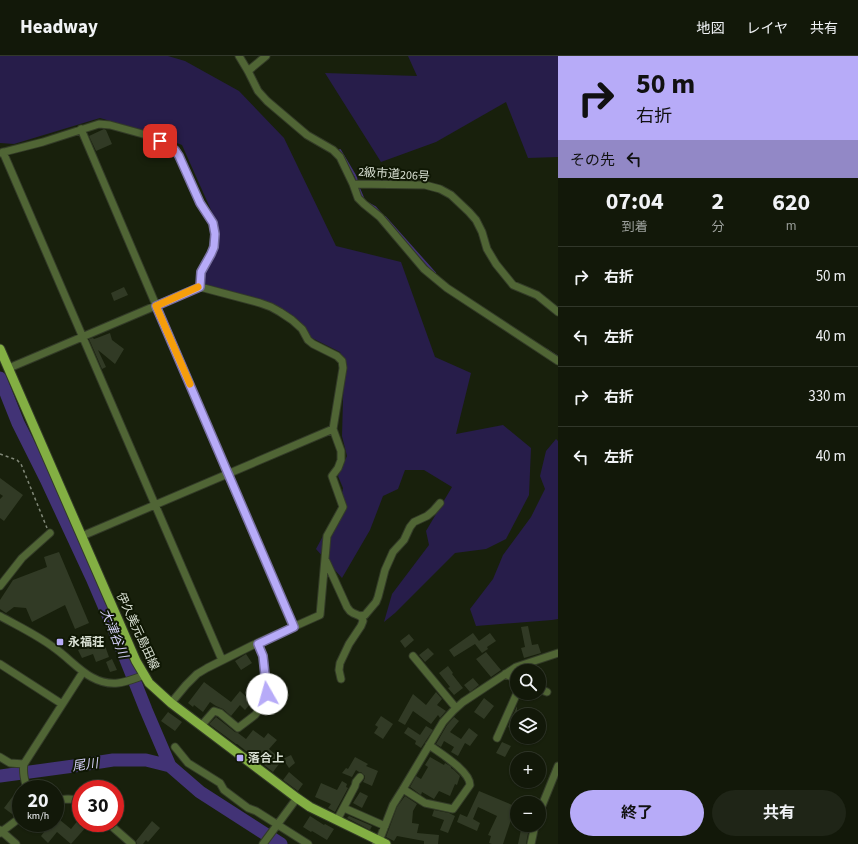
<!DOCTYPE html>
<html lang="ja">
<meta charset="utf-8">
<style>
body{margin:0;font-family:"Source Sans 3","Noto Sans JP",sans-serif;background:#1f2517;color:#f1f3f6;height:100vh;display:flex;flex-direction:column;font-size:15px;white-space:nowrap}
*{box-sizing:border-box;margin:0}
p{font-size:13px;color:#9ca09c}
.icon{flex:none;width:22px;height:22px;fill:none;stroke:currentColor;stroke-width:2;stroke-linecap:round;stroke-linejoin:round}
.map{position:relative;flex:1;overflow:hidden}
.details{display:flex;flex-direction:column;background:#121809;width:300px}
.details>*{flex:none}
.guide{background:#b7abf8;color:#111;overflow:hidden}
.tools{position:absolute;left:510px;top:608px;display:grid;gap:8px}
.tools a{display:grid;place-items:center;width:36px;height:36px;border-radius:50%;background:#121809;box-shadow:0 1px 3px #0004,0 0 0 1px #31372a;font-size:20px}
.speed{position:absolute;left:12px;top:724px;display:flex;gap:8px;font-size:20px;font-weight:700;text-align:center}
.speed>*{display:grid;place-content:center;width:52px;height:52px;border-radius:50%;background:#121809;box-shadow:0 1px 3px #0004,0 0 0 1px #31372a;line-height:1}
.speed small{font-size:10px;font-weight:400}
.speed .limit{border:6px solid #d22;background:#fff;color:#111}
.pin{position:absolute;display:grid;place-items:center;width:34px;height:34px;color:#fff;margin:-17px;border-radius:8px;box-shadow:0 2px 6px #0006}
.me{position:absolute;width:44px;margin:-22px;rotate:353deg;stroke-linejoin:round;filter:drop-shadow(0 0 3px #0008)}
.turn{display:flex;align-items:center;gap:14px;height:84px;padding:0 12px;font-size:18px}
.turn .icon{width:52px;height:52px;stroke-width:2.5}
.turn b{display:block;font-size:28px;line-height:34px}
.then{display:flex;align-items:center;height:38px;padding:0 12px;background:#0003;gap:8px;font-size:15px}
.eta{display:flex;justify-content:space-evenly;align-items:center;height:68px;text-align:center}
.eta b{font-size:24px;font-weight:700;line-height:28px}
.cta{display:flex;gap:8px;margin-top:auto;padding:8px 12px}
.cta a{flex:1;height:46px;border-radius:24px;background:#b7abf8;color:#111;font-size:16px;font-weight:700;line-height:46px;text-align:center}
.cta a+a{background:#1f2517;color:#f1f3f6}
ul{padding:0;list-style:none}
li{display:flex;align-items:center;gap:12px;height:60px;padding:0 12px;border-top:1px solid #31372a}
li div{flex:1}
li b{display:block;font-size:15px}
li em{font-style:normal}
header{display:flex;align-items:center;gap:24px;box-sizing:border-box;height:56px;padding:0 20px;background:#121809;border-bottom:1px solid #31372a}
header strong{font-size:19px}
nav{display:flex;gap:22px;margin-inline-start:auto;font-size:14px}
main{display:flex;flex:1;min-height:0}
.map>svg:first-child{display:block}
</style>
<header>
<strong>Headway</strong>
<nav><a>地図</a><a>レイヤ</a><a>共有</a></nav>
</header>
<main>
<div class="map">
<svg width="558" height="788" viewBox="0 0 558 788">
<rect width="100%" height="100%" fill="#18200c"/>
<path fill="#271d4a" d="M0,0H168L185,5L239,35L284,82L336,190L401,206L435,301L471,317L456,378L503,369L531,392L529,439L506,483L486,493L455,497L395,557L384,566L392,538L429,489L426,475L452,431L424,414H405L398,433L383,440L370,474L342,522L316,493L340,448L343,432L338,420L347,400L342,380L344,307L340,296L310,281L264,245L203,230L205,215L216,192L218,182L215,163L182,89L151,77L100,62L14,88L0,87Z
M408,0H558V101L528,102L506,46L436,86L381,106L325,17L417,20Z
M556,383L558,385V563L552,564L476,570L470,553L493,523L503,499L531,461L545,433L540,420L546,395Z"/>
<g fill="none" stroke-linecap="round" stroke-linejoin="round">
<path stroke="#423376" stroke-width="2" d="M340,94L356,121L357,126
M358,130L364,144
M368,147L375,151L381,158
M385,161L435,217
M546,293L558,301"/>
<path stroke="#423376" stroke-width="13" d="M0,322L18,367L46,423L92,522L113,571L146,654L170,710L200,736L281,788
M0,720L81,709L113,704H146L170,710"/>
</g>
<path fill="#313a25" d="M104,73L106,74L112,88L96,95L89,80Z
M124,231L128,239L114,245L111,237Z
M110,277L112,284L124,293L115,308L98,294L106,311L102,313L89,283L93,282L94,283L97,282Z
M0,422L23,439L4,465L0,462V443L3,440L0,438Z
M59,496L89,567L75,573L65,549L32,566L26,552L14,551L6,557L0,553V544L13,524L47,511L44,501Z
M528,570L532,589L538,588L541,597L524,602L521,592L525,591L521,571Z
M473,577L479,585L490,577L496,585L487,591L488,593L482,597L475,588L454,601L449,594Z
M409,578L414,584L405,592L400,585Z
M103,584L109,601L96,606L93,598L82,602L78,594Z
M428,592L434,598L425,606L419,599Z
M486,596L501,614L491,621L476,603Z
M246,598L252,607L241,614L235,605Z
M112,603L117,614L110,616L106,606Z
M448,610L453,617L452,618L463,632L454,639L448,632L450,631L439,617Z
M473,622L479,629L470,636L464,629Z
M204,626L231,646L240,635L252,646L245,654L240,649L231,660L223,653L216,650L210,646L203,656L194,649L193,651L188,647Z
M436,636L442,643L437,649L446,655L440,662L438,659L431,668L413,655L405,669L398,665L413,638L426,649Z
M484,642L494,650L484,663L474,656Z
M517,650V675L508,671Z
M168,656L182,666L175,675L161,665Z
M381,660L393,668L383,683L374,677L378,671L375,669Z
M216,661L235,676L238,677L246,683L253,674L264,682L268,677L277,684L269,693L282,704L273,716L237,688H236L209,668Z
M454,661L459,665L450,676L461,683L469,672L478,679L470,690L465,687L458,700L451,696L454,691L444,685L441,691L436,688L447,669Z
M426,670L433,674L421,692L415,688L416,685L404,677L408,671L420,679Z
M502,686L511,690L505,701L496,697Z
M291,699L295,707L289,712L283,703Z
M355,701L368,708L366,710L378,715L372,730L363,726L365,722V720L361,716H359L356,714L352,721L342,717L346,712L348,713Z
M430,701L444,709L445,707L450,710L451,711V712L454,714L460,720L457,729L455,728L450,740L439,735L434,743L422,736L421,739L410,731L416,720L421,723L428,711L425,709Z
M289,716L303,728L298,735L283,724Z
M342,725L347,728L346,731L348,732L335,756L328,752L331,748L315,741L321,727L337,734Z
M38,726L39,728L48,726L50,733H32L31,728Z
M479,735L517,751V766L511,764L503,788H492L489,787L491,780L488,779L497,760L478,751L473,763L480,767L477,775L457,766L460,758L467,761Z
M360,736L368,740L362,752L353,747Z
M13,740L21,747L12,758L4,752Z
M405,740L417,748L413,755L412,767L419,768L417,777L439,779L438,788H424V785L397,780L394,785L386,781L397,751Z
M434,754L449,757L455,760L448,777L440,774L444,764L432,760Z
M55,760L71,773L79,763L81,765V767H84L87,770L71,788L57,776L48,787L41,780L51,767H55Z
M310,760L324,769L325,768L334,773L327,784L312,775L311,776L303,771Z
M349,760L372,770L370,774L347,762Z
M152,765L160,772L148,786L146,784L143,788H137L136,785Z
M522,769H528L527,772H529L526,788H518Z"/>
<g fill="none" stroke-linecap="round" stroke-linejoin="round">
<defs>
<path id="minor" d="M239,0L248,15L258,35L267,45L307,79L333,94L340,101L353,128L425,129L440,133L451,139L469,156L476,164L482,176L487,193L496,208L513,229L537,239L558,256
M248,15L266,0
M81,73L293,571
M3,96L222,604
M0,97L43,86L99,68L110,69L150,80L175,94L179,100L200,147L213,167L215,179L213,191L211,198L201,216L200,231L260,247L271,251L280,256L292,264L302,273L308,284L313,288L337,300L342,305L343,312L333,373L341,395V404L338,412L332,420L343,451L327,480L320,559L253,589L207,612L197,618L186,629L171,647
M353,128L358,142L364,148L380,161L424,213L447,232L558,305
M9,312L200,231
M82,480L333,373
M326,505L347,551L350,555L353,557L360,560L362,562L363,565L361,570L349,588L340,607L339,614L341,623
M0,530L22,502L50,477
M0,560C18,570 37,579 53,591C74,605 90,630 118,627C127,626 136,622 145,619
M360,560L365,559L376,546L378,541L385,514L393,496L404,484L410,471L414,466L427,460L433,455L440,447
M413,600L456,652
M0,608L62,648
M505,618L517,623
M539,633L547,636
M201,670L214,655L220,657L238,672L255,659L264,648L267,638L263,600L258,588
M497,682L517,637
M175,691L188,707L220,727L224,734L248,752L256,755L308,788
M0,701L10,707L24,708
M27,733C25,725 22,717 24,708L83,616
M403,733L425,747L453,753L470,729C470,715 440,697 429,689
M55,744L68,743L81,744
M344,752L385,770
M539,757L558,710
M337,764L355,730L356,726L360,721
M108,767L132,788
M0,774L16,788
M0,777L21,761
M263,788L297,742
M376,788L379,785L393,749L403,733L443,666L453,655L463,646L516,611L558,597
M531,788L535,769"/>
<path id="major" d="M0,293L136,605L149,627L171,647L297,742L310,751L386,788"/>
</defs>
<use href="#minor" stroke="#333b28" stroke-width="9"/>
<use href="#major" stroke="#333b28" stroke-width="11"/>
<path stroke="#818878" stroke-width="1.5" stroke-dasharray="3 3" stroke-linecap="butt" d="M0,398L17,404L21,408L47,472"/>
<use href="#minor" stroke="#506535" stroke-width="7"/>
<use href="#major" stroke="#83af43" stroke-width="9"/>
</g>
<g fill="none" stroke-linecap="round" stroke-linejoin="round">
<defs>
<path id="route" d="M160,85L175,94L179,100L200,147L213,167L215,178L214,191L211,198L201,216L200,231L156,250L294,571L258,588L263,600L267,638"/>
</defs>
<use href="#route" stroke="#776fa1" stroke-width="10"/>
<use href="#route" stroke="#b7abf8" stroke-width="7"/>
<path stroke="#f59e0b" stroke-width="7" d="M190,328L156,250L198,231"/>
</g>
<g fill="#b7abf8" stroke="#0f1704" stroke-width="1.5">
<rect x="56" y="582" width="8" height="8" rx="2"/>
<rect x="236" y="698" width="8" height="8" rx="2"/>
</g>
<g text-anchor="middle" stroke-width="4" stroke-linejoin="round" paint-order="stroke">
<g font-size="12" fill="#d9e0d3" stroke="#0f1704">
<text transform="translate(394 118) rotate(4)" y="4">2級市道206号</text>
<text transform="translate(138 575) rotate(65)" y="4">伊久美元島田線</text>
</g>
<g font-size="12" font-weight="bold" fill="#d9e0d3" stroke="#0f1704" text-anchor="start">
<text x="68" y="590">永福荘</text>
<text x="248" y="706">落合上</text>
</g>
<g font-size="13" font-style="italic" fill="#d3cef7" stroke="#0f1704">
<text transform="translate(115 577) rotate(68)" y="5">大津谷川</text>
<text transform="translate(85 708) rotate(-8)" y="5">尾川</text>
</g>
</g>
</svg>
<div class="tools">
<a><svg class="icon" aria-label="search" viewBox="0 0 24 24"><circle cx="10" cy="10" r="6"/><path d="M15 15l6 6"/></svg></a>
<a><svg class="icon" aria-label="layers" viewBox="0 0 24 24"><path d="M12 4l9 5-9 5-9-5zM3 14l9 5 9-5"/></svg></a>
<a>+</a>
<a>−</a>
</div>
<div class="speed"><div>20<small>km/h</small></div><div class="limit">30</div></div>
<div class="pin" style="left:160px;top:85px;background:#d93025"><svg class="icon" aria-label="arrive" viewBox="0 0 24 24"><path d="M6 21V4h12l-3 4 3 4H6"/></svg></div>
<svg class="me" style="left:267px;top:638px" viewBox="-20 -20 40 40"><circle r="19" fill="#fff"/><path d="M0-13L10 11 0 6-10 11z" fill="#b7abf8"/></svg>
</div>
<section class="details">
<div class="guide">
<div class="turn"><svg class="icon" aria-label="right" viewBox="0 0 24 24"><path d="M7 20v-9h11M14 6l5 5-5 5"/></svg><div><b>50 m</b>右折</div></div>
<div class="then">その先<svg class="icon" aria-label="left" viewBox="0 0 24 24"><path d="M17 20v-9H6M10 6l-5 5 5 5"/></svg></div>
</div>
<div class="eta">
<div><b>07:04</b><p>到着</p></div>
<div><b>2</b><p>分</p></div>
<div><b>620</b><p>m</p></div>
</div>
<ul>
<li><svg class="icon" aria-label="right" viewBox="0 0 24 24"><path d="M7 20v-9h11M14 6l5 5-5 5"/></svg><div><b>右折</b></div><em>50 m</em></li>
<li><svg class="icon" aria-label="left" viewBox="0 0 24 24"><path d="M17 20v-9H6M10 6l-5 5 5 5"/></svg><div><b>左折</b></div><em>40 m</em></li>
<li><svg class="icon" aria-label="right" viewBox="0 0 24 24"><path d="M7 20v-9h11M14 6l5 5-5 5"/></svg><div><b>右折</b></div><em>330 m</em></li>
<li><svg class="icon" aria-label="left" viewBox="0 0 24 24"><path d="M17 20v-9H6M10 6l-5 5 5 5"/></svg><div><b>左折</b></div><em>40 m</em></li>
</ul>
<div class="cta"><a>終了</a><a>共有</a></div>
</section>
</main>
